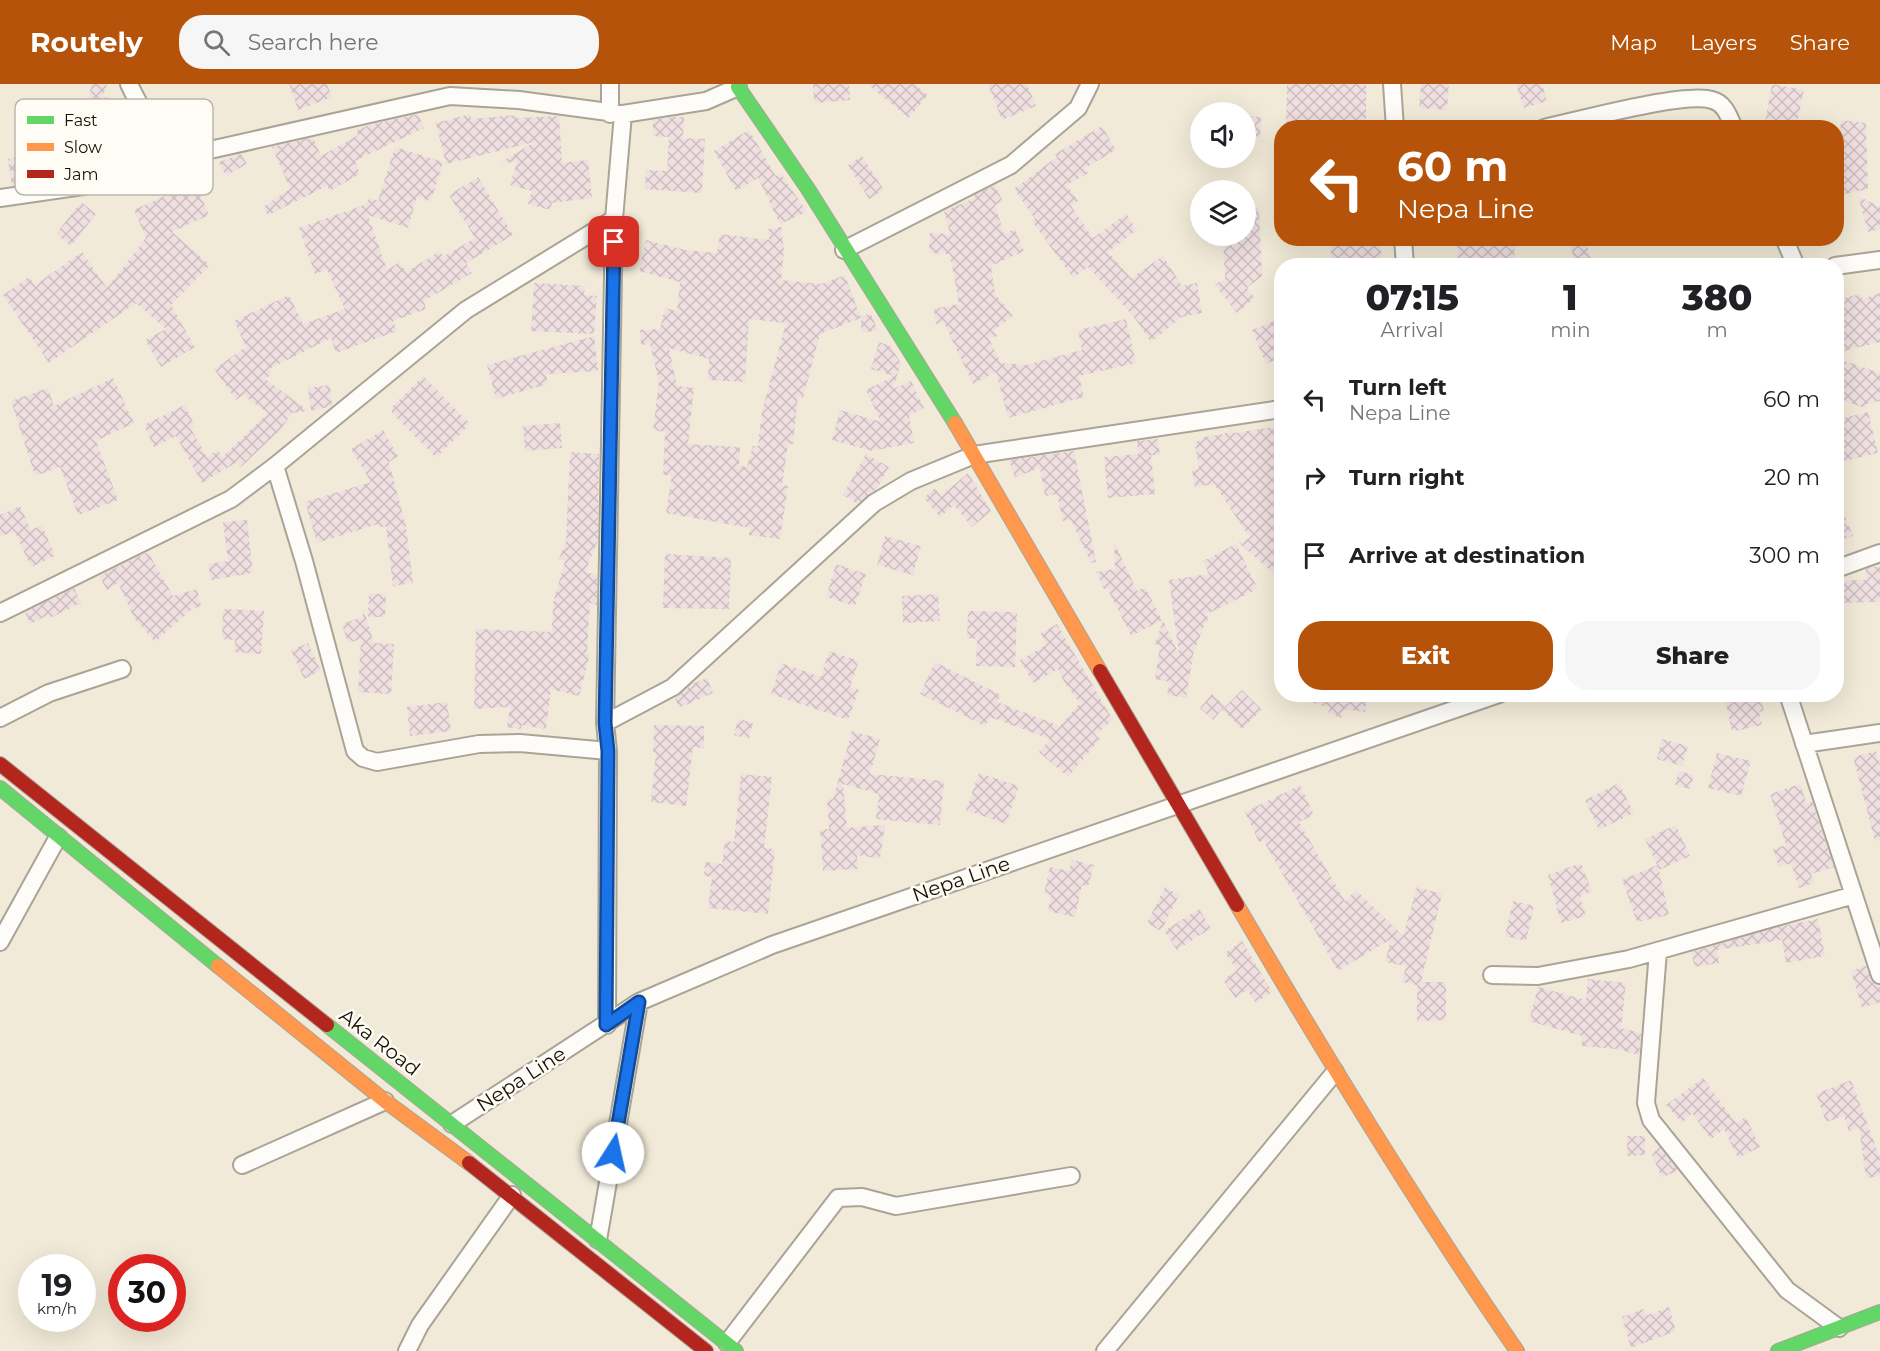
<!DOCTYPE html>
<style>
body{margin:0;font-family:Montserrat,sans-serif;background:#f6f6f6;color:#202124;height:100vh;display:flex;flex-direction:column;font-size:22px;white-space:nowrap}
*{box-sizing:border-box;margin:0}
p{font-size:20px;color:#757577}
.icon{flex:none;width:33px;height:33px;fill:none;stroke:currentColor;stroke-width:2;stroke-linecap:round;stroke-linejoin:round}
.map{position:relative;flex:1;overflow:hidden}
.panel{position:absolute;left:1274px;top:174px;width:570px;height:444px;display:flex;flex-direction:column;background:#fff;border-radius:24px;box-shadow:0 6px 24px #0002}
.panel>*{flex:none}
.banner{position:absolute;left:1274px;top:36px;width:570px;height:126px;border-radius:24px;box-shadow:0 6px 24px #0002;background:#b45309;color:#fff;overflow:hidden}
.fabs{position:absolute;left:1190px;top:18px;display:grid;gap:12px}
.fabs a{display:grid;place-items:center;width:66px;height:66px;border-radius:50%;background:#fff;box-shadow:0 6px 24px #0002;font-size:30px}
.speed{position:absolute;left:18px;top:1170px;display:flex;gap:12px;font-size:30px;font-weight:700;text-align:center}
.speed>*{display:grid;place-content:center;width:78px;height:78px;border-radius:50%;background:#fff;box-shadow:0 6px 24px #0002;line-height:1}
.speed small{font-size:15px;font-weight:400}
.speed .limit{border:9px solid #d22;background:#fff;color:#111}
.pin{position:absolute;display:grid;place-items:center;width:51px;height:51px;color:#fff;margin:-26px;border-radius:12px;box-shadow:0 3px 9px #0006}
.me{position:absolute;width:66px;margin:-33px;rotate:10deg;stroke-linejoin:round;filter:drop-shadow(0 0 4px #0008)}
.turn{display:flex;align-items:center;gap:21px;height:126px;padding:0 24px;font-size:27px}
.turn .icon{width:78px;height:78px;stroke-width:2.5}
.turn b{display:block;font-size:42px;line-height:51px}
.eta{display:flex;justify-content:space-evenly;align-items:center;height:102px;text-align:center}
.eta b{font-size:36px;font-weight:800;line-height:42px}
.action{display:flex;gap:12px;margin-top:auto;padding:12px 24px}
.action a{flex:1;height:69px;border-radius:24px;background:#b45309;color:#fff;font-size:24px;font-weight:800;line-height:69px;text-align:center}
.action a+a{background:#f6f6f6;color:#202124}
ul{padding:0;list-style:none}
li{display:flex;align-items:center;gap:18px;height:78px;padding:0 24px}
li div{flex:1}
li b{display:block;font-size:22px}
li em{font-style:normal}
header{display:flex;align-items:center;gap:36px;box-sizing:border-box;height:84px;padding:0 30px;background:#b45309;color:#fff}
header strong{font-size:28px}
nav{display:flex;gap:33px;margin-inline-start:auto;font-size:21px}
.search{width:420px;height:54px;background:#f6f6f6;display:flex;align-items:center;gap:15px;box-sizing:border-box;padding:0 21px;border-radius:24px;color:#757577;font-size:22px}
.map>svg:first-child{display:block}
</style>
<header>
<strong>Routely</strong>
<div class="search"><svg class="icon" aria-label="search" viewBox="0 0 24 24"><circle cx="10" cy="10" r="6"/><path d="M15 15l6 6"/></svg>Search here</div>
<nav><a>Map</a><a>Layers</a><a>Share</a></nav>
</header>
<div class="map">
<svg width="1880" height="1267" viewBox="0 0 1880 1267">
<defs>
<pattern id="building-cross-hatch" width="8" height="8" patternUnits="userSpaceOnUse" patternTransform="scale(1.5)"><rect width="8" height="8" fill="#efdfe0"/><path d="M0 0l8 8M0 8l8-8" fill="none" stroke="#ccbebf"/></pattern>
</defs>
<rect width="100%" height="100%" fill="#f2ead8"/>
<path fill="url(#building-cross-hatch)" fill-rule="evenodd" d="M92,0H107L103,12L127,20L125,26L131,28L150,53L138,59L80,42Z
M289,0H327L332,13L298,26Z
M813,0H849L850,16L814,19Z
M867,0H914L928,11L909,34Z
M988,0H1027L1036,22L1002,36Z
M1287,0H1366V44H1286Z
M1421,0H1449L1447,26L1419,24Z
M1516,0H1542L1547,17L1524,24Z
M1772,0L1804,6L1796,44H1764Z
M418,30L424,44L355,77L360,90L330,107L327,102L268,131L263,123L290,105L272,63L313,53L321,72L358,51L356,47L369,41Z
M470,30L471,35L517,31V34L559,32L562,79L588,76L592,114L552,119L550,126L528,120L532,107L510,101L517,78L500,79L534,58L446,80L436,39Z
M1245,32L1261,33L1260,53L1245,52Z
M674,33H684L683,54L705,55L702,109L645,105L646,86L667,87L669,53L653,52V36Z
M1841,36L1866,39L1868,105L1836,112Z
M1102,42L1116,66L1085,84L1088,89L1067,101L1078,117L1071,122L1093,154L1126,130L1137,146L1108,168L1131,194L1163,172L1182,202L1197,199L1202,229L1182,233L1151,258L1134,233L1088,183L1073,194L1032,137L1035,135L1014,105L1057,73L1055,70Z
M749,46L776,92L781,90L807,128L780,140L758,94L736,107L714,67Z
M395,63L443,78L431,117L417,113L408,144L368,131L387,186L400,178L406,188L440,167L443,173L475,154L449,111L478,93L513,151L466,179L472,189L424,217L426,225L393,237L397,247L336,269L331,254L269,285L272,290L265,295L309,327L292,329L281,345L241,383L237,378L202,399L176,352L154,363L144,341L185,321L195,343L191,345L207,373L218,366L222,373L268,329L243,311L236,316L214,285L246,263L234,237L289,211L303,240L345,225L327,186L315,190L299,144L367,120L369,114L378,117Z
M64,67L68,94L12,102L8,75Z
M241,70L247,80L226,92L219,78Z
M862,72L884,106L869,115L848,81Z
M195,98L209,131L172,148L210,181L171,221L195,263L161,283L145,256L166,245L136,219L49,279L3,211L29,193L35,201L82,168L107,204L146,154L134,126Z
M995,101L1003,118L995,121L1004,150L1015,145L1024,167L991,182L995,210L1013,232L994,246L997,252L989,255L1001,279L1026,281L1082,266L1078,246L1126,235L1136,279L1079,292L1084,313L1008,334L996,288L973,300L944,239L936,240L934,225L959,220L950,170L929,169L930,149L950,150L944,127L975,114L974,111Z
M1858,112L1880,123V145L1868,148Z
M81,118L96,130L71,162L56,150Z
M1259,124L1262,192L1247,204L1255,214L1237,229L1215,201L1225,194L1223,152H1245V125Z
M781,143L784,166L781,196L821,200L845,191L860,232L871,230L878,247L861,248V234L820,250L803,314L798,312L793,360H788L782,401L788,402L780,455L749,451L750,444L666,429L672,391H663L665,348L653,346L659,298L650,260L641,261L640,246L660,245L665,224L677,227L680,198L639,187L646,156L685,166L717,169L720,150L769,156L768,145ZM749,235L786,239L762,327L758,362H753L747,383L739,382L740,363L688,360L694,304L677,302L669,264L709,275L708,296L745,298Z
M1330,154H1380L1382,182H1332Z
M1460,154H1514L1515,182H1458L1457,159H1460Z
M1568,154H1585L1593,182H1576Z
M534,199L585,202L584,211L597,212L594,250L531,247Z
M1880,209V258L1836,269V216L1861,210L1862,215Z
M1281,234V273L1266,280L1252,246Z
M594,252L598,287L546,290L548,300L496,315L487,281Z
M879,258L890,262L901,279L893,305L911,297L924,324L909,331L914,359L872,367L832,356L840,326L881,338L866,306L894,292L871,285Z
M1836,274L1880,289V317L1866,320L1867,325L1836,314Z
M423,292L470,340L436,374L392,329V323Z
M113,294L134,339L96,357L118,416L78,431L60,383L35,392L11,317L48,304L54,322Z
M330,301L332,322L311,327L308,304Z
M1868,328L1878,369L1836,379V336Z
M560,339L562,364L525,367L523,342Z
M1274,343L1281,376V496L1239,459L1250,454L1214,400L1195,403L1192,386L1199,385L1195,359L1204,353L1224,350L1231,345L1234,349Z
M383,346L398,372L389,378L406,442L413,499L393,502L386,442L380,444L378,440L317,459L305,418L371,398L351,365Z
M1158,355L1160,371H1151L1155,410L1108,414L1104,373L1138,370L1137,357Z
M1074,367L1096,478L1091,479L1071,436L1063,437L1057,410L1045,412L1040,384L1015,393L1009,376Z
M570,368L599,370L598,456L585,488L597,491V521L590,519L587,569L590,570L579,612L551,605L546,645L522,641L521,645L507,643L510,623L474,625L476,545L552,548L553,519L565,477L559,475L566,457Z
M866,370L889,383L876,406L858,420L843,411Z
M968,389L991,427L972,443L954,421L940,433L924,414L935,404L941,412Z
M1836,409L1853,452L1836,458Z
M20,422L31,446L42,441L55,472L31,483L15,448L0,452V431Z
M247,436L253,489L211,496L208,480L228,477L223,438Z
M885,452L921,462L913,491L877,481Z
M1114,458L1137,507L1145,503L1162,536L1131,552L1107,504L1104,505L1096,488L1115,485Z
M1236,460L1258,505L1207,530L1208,538L1205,539L1193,571L1186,614L1167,611L1170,598L1155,595L1160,562L1155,560L1163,537L1179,570L1169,496L1209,490L1203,477Z
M148,468L173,512L197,505L201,522L192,525L155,558L134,534L118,499L107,506L99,492Z
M665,470L731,474L729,525L663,524Z
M836,480L866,490L855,522L826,513Z
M1873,483H1880V518L1836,519V497L1866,496V485Z
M74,504L81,519L50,534L48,531L30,540L25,528Z
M369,510H386L385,533H368Z
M938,510L940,537L903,539L902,512Z
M223,525L264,527L261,570L234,568L235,556L222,555Z
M364,526L374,559L394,560L391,610L358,608L361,555L348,559L342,540L362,533Z
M968,527L1017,528L1015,583L976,582L977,555L967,554Z
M1057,540L1113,636L1095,651L1100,655L1068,693L1039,668L1050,655L990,633L985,642L920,610L935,578L1001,611L997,618L1060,642L1080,619L1064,598L1058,585L1033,599L1020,576L1046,561L1041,549Z
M308,559L321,587L304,595L291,566Z
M829,567L859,577L850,603L859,606L848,636L771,610L781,579L821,593Z
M707,594L713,609L679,624L675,614L692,600Z
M1242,606L1262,626L1242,645L1222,626Z
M1212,610L1225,622L1213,636L1200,624Z
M1296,610H1368L1365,628L1344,625L1341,634L1328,629L1330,624L1296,613Z
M1724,610H1760L1764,627L1759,628L1762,641L1732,648Z
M447,618L451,647L410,652L407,623Z
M738,635L753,639L749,655L734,651Z
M654,641L704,642V664L693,663L686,722L651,718L656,669H653Z
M852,647L880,655L870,690L944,697L940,741L876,735L879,710L843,700L847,744L885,741L880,775L857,771L858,785L823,787L820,746L829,745L827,716L833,715Z
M1662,655L1688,662L1682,682L1657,675Z
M1876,667L1880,681V756L1875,757L1853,673Z
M1717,669L1751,677L1741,712L1708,704Z
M1679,687L1694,691L1690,705L1675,701Z
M979,689L1019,702L1006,740L966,726Z
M741,690L772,693L764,764L775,765L768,830L708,824L712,793L704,792L705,778L722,780L725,757L734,758Z
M1619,699L1634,729L1599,746L1585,716Z
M1800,700L1807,720L1812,718L1834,783L1811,790L1814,799L1799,804L1791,779L1779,783L1773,765L1786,761L1770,710Z
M1300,701L1314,731L1299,738L1345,817L1356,806L1403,852L1417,803L1442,810L1421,898H1446V936L1417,937V901L1402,898L1406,882L1385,878L1391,855L1338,887L1263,756L1259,758L1245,728Z
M1676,741L1690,772L1659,786L1669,831L1637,838L1622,796L1657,781L1645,755Z
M1072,776L1094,781L1088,803L1082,801L1075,833L1048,827L1051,811L1044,809L1050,783L1069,787Z
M1581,779L1592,807L1580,813L1586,832L1561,839L1548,791Z
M1165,803L1179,811L1161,847L1147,839Z
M1513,817L1534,822L1526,857L1505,852Z
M1199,825L1211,844L1177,866L1164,847Z
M1818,835L1825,872L1786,879L1782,856L1717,866L1719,879L1694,883L1692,868L1782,842Z
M1242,857L1272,908L1256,919L1247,906L1235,914L1223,896L1237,886L1225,869Z
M1866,882L1873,898L1880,901V918L1862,924L1851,887Z
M1588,895L1626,899L1621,944L1641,949L1639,971L1617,965L1582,962V952L1529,937L1538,903L1586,916Z
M1703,994L1736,1039L1746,1033L1760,1063L1738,1074L1724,1045L1711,1055L1692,1029L1682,1039L1666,1021Z
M1851,996L1880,1074V1092L1866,1094L1859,1043L1849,1047L1844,1032L1826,1038L1816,1010Z
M1627,1052H1645V1071L1627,1072Z
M1659,1062L1678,1086L1662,1094L1652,1071Z
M1669,1223L1676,1247L1631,1264L1622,1233L1643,1225L1648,1231Z"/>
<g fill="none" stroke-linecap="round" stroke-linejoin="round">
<defs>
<path id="street" d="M129,0C148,39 162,66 210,66L450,12L519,16L623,30
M1392,0L1395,44
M610,30V0
M1544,44C1576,37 1686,7 1712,16C1725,19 1729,33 1734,44
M0,114L83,102L166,56
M1403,154L1405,182
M1784,154L1796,182
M844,166L1011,81L1078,24L1090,0
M1835,182L1880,176
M275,382L304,477L355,667L363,674L377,678L479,660L520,659L608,667
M1836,485L1880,469
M0,529L231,415L275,382L466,226L614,135
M1788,610L1880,891
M0,634L49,609L122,585
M605,639L673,603L874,419L911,397L974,371L1281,325
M1804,660L1880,649
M0,858L58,753
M1658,867L1646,1019L1651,1036L1787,1206L1839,1244
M1492,891L1538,892L1629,875L1854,811
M607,941L608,667L605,639L614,135L623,30L706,17L738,3
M452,1040L639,918L772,861L1499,610
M242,1081L385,1017
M598,1156L639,918
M727,1259L838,1114L862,1113L896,1122L1071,1092
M407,1267L420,1241L512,1111
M1105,1267L1335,988"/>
<path id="fast" d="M739,0L738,3L808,105L955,339
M0,704L218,882
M327,941L736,1267
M1778,1267L1880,1228"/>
<path id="slow" d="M955,339L1100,587
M1237,821C1326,973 1417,1122 1517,1267
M218,882L385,1017L469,1079"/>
<path id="jam" d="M1100,587L1237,821
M0,680L327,941
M469,1079L706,1267"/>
</defs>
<use href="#street" stroke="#aaa497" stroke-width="20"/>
<use href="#fast" stroke="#aaa497" stroke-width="16"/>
<use href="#slow" stroke="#aaa497" stroke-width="16"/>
<use href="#jam" stroke="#aaa497" stroke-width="16"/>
<use href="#street" stroke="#fdfcf9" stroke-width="16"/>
<use href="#fast" stroke="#63d668" stroke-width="14"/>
<use href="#slow" stroke="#ff974d" stroke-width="14"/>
<use href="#jam" stroke="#b3261e" stroke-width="14"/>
</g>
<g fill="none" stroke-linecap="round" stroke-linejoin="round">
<defs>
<path id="route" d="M613,1069L639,918L606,941L608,667L605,639L614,158"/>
</defs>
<use href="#route" stroke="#114b97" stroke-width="15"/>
<use href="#route" stroke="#1a73e8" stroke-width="10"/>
</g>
<g text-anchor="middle" stroke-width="5" stroke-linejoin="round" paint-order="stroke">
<g font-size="20" fill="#171107" stroke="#fffcf5">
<text transform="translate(961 795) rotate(-19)" y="7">Nepa Line</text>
<text transform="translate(380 958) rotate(38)" y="7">Aka Road</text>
<text transform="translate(521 995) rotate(-33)" y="7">Nepa Line</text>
</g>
</g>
<rect x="15" y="15" width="198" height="96" rx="9" fill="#fffcf5" stroke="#b9b6ae" stroke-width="1.5"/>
<rect x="27" y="32" width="27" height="8" fill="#63d668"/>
<rect x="27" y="59" width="27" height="8" fill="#ff974d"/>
<rect x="27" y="86" width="27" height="8" fill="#b3261e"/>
<g font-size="16" fill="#171107">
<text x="64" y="42">Fast</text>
<text x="64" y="69">Slow</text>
<text x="64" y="96">Jam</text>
</g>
</svg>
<div class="fabs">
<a><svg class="icon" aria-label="sound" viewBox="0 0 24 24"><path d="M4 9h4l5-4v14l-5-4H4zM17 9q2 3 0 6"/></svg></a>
<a><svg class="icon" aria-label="layers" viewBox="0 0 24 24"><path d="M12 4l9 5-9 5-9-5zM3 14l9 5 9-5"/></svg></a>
</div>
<div class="speed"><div>19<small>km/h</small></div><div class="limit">30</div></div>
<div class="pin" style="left:614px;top:158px;background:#d93025"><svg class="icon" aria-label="arrive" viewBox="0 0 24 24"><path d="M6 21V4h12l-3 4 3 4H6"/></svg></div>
<svg class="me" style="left:613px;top:1069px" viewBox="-20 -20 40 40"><circle r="19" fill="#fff"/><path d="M0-13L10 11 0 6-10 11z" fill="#1a73e8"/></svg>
<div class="banner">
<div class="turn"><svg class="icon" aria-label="left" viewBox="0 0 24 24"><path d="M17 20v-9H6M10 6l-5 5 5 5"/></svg><div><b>60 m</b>Nepa Line</div></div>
</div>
<section class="panel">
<div class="eta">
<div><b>07:15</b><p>Arrival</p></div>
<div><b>1</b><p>min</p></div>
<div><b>380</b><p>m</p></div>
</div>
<ul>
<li><svg class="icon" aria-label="left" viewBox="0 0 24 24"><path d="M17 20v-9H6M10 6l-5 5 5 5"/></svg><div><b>Turn left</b><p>Nepa Line</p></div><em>60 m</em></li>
<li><svg class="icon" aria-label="right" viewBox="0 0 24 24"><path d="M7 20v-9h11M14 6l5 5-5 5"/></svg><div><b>Turn right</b></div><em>20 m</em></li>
<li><svg class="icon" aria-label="arrive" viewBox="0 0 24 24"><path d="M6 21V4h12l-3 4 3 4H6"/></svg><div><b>Arrive at destination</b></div><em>300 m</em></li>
</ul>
<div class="action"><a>Exit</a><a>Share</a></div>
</section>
</div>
